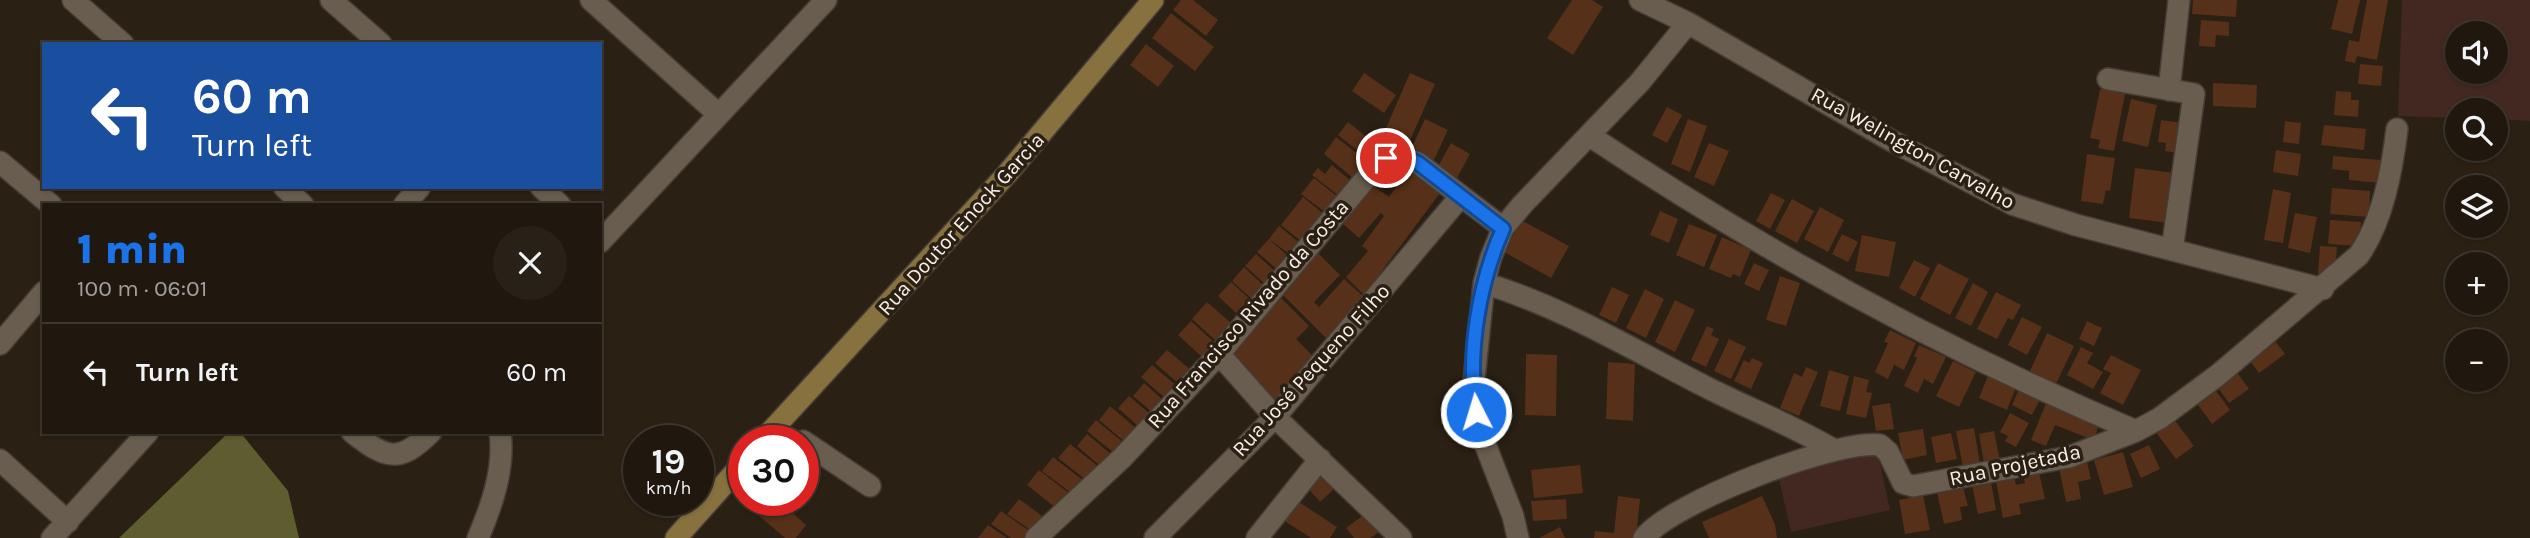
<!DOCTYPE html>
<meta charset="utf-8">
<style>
body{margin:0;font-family:Karla,sans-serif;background:#282118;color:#f1f3f6;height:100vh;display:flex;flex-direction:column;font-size:26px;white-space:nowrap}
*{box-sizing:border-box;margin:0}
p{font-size:23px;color:#a2a09e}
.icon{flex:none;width:38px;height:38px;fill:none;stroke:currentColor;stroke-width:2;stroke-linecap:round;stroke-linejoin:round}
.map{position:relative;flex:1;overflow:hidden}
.panel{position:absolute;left:42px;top:203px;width:560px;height:231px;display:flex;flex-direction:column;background:#20180f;border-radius:0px;box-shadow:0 2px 5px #0004,0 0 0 2px #3d372f}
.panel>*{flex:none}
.hud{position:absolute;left:42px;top:42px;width:560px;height:147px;border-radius:0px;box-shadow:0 2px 5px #0004,0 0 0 2px #3d372f;background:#1a4fa0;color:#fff;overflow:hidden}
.fabs{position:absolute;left:2445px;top:21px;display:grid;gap:14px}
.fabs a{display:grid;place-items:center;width:63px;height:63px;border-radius:50%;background:#20180f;box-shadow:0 2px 5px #0004,0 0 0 2px #3d372f;font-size:35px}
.speed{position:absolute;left:623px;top:425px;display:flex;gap:14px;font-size:35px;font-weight:700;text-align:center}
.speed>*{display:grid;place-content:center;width:91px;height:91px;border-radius:50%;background:#20180f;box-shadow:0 2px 5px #0004,0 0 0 2px #3d372f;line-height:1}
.speed small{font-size:18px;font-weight:400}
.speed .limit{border:10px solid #d22;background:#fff;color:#111}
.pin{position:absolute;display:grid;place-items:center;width:60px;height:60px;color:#fff;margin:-30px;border:4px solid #fff;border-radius:50%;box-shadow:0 2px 7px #0007}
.me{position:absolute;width:77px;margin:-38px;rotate:355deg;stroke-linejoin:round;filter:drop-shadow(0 0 5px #0008)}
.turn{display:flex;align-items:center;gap:24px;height:147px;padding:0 35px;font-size:32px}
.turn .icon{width:91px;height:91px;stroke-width:2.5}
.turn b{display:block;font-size:49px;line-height:60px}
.round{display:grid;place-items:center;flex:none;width:74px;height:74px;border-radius:37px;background:#282118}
.overview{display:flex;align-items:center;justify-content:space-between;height:119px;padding:0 35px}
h1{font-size:42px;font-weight:800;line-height:52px;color:#1a73e8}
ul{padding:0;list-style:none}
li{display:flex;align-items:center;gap:21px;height:98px;padding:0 35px;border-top:2px solid #3d372f}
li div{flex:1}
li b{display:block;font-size:26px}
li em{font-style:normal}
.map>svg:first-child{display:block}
</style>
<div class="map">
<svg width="2530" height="538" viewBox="0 0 2530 538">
<rect width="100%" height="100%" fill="#2a2014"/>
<path fill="#432721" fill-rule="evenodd" d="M2402,0H2530V121L2496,119V110H2457V118L2398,116ZM2457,33H2496V72H2457Z
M1877,448L1890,510L1791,532L1777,470Z"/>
<path fill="#5e5d2f" d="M229,432H240L288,491L299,538H119Z"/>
<path fill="#563018" d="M1181,0H1193L1218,20L1206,36L1173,10Z
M1572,0H1592L1603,7L1573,55L1547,38Z
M2193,0H2237L2236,17L2192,14Z
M2338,0H2360L2352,34L2331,29Z
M2367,0H2388L2377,60L2357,56L2355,63L2345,61L2349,40L2359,42Z
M1171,13L1214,47L1195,71L1152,38Z
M2201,20L2229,22V36L2216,35L2215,47L2199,46Z
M1146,44L1174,66L1158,87L1130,65Z
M2360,64L2383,66L2381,86L2358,84Z
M1364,73L1396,95L1384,113L1352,91Z
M1410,73L1435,84L1407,147L1383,135Z
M2213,83L2257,85L2256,108L2213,106Z
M2100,89L2125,94L2114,151L2098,148L2100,140L2090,138Z
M2336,91L2351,92V100H2359L2358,117L2334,115Z
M2131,99L2157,105L2148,147L2122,141Z
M1667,107L1682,115L1667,143L1652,135Z
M1425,119L1448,130L1434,160L1411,149Z
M1688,119L1707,126L1690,172L1671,164Z
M2161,120L2183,123L2178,153L2165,151L2166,143L2158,142Z
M2285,121L2301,123L2299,144L2283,142Z
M1348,122L1378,146L1368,159L1338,135Z
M2324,125L2366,129L2364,150L2321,145Z
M1336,137L1367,161L1353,178L1324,154Z
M1451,143L1470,154L1457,178L1437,168Z
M1709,143L1729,151L1714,186L1694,177Z
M2276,150L2301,154L2298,176L2273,172Z
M2087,154L2115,158L2110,191L2106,190L2103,204L2081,201Z
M2333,156L2381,160L2379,183L2349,180V171L2332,169Z
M1332,165L1351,181L1339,196L1312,175L1318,168L1325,174Z
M2135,168L2175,173L2169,223L2129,218Z
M1409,169L1440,193L1364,295L1346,277L1368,251L1362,246L1384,216L1381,213L1359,238L1342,223L1374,186L1389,197Z
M1314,178L1338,197L1326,213L1301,194Z
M2332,188L2370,191L2369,217L2330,214Z
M2273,189L2291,193L2283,243L2264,240Z
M1771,193L1785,200L1770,229L1756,221Z
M1303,197L1325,215L1303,243L1281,225Z
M1792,199L1814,211L1797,243L1775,231Z
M1820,207L1844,220L1828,252L1804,239Z
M1660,211L1678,219L1669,243L1650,235Z
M2295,213L2317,217L2310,253L2288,248Z
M1521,220L1569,246L1551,278L1504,252Z
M2330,220L2361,222L2359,246L2328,244Z
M1689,224L1717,235L1704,267L1676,255Z
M1279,226L1301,244L1292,256L1269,239Z
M1842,234L1858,242L1848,262L1832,254Z
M1862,235L1896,242L1889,277L1855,271Z
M1722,237L1751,250L1740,277L1733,274L1731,278L1709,269Z
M1269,239L1290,258L1279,271L1257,252Z
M2320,246L2337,247L2335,275L2318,273Z
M1317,252L1340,275L1314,302L1319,307L1344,279L1363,296L1329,341L1281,293Z
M1256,254L1277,273L1266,285L1245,266Z
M1914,260L1930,268L1915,297L1899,288Z
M1754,263L1769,270L1759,291L1744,284Z
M1938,263L1969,279L1950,315L1920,299Z
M1244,267L1265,287L1253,300L1232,281Z
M1780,276L1800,283L1786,326L1766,320Z
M1231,282L1252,301L1239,316L1218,296Z
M1973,283L1988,292L1971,326L1955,318Z
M1612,287L1629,295L1616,323L1599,315Z
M1645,289L1664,299L1646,338L1626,328Z
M1996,292L2021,305L2013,320L2008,318L1997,339L1977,329Z
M1279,296L1309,326L1296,339L1316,359L1276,401L1228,355Z
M1675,300L1695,310L1675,352L1655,342Z
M1207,302L1232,324L1216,341L1192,319Z
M2022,317L2042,327L2027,355L2008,345Z
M1191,321L1215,343L1202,357L1178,335Z
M2087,321L2102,328L2094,346L2079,339Z
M1707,326L1714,329L1711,335L1719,339L1706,367L1691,360Z
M1890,330L1916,343L1904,370L1894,365L1888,379L1875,372L1888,343L1884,342Z
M2047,333L2074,346L2056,384L2030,371Z
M1729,339L1746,347L1731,379L1714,371Z
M2276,342L2285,354L2259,373L2250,361Z
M1919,345L1946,357L1933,384L1924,379L1918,393L1904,386L1917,358L1914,356Z
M2081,347L2093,353L2087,363L2103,372L2093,389L2067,375Z
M1167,350L1191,370L1179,384L1155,363Z
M1526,354L1557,355L1556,416L1525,415Z
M2111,355L2141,370L2123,405L2100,393L2111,373L2103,369Z
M1752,358L1763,363L1751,389L1734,381L1744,360L1749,363Z
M1953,361L1976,372L1959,407L1936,396Z
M1608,362L1635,364L1633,421L1606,419Z
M1152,365L1177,386L1166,399L1141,377Z
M1806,367L1818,372L1799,416L1780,408L1794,373L1802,377Z
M1829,370L1849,376L1840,411L1820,406Z
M2236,371L2249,389L2229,403L2216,385Z
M1989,373L2017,385L2007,410L1979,398Z
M1854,376L1869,380L1866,392L1872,393L1866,418L1846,414Z
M1144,383L1164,401L1153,413L1133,396Z
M2020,387L2041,397L2032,415L2012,405Z
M2214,388L2230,410L2212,424L2195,401Z
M1129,396L1149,413L1138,426L1118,408Z
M2047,401L2100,423L2093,440L2055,425L2046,446L2031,440Z
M1890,403L1894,429L1876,431L1872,406Z
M1110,406L1138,430L1125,442L1099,420Z
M2010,413L2029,423L2016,447L2005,441L2008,436L2000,432Z
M2173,418L2194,446L2176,459L2155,431Z
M1096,420L1124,443L1114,453L1087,431Z
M1974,428L1980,464L1963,467L1956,431Z
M1923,429L1927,455L1903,460L1898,433Z
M1994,431L2000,461L1984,463L1979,434Z
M1951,433L1957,459L1936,463L1931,437Z
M1087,434L1112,455L1100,466L1077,446Z
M1070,444L1099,467L1086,480L1058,458Z
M2149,445L2160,469L2141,478L2130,454Z
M2123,452L2133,487L2104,495L2094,460Z
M1053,457L1084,481L1071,493L1042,471Z
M2087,462L2091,479L2078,482L2081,499L2066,502L2059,468Z
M1580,465L1583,493L1534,498L1531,470Z
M1039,470L1070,494L1056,508L1027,485Z
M1321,472L1335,488L1320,502L1305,485Z
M2039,472L2045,499L2019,504L2021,514L2003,518L1996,481L2014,477L2016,485L2025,483L2023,475Z
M1991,482L1996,510L1978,514L1972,485Z
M1963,487L1968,506L1960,507L1962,520L1944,524L1937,492Z
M1923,495L1930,530L1905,534L1899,500Z
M1618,496L1640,499L1636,538H1594L1595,531L1614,533Z
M1762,496L1775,524L1777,538H1709L1702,522Z
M1019,499L1045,518L1032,531L1007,514Z
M1566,499L1567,519L1533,521L1531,501Z
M769,500H778L806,525L796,538H785L757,514Z
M1296,500L1337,527L1330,538H1311L1283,520Z
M1001,511L1031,532L1024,538H1011L991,524Z
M1365,514L1379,532L1370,538H1354L1346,528Z
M988,525L1007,538H978Z
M1560,527L1565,538H1539Z"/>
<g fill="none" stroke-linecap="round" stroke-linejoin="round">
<defs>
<path id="street" d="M73,0L123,44
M331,0L381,44
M591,0L717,113
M1640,0L1688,23L1892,141L2012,204L2076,225L2323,289
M2108,79L2194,94L2172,250
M2169,90L2179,0
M1590,136C1761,250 1946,351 2136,431
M0,162L51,205
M284,187L303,205
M541,187L560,205
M404,205L420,187
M600,242L826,0
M1484,283C1565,308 1635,351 1710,389C1752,410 1794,426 1834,450
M0,344L44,292
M1219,354L1275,417L1401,538
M352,432C386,459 399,464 431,432
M803,441L870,486
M0,460L68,522
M52,538L148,432
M478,538C492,505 505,468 500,432
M1036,538L1122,458L1219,354L1382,159L1398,156L1418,163L1503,228
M1155,538L1275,417L1461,196
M1257,538L1320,459
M1518,538L1513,516L1485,444L1473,390L1484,283L1491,257L1503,228L1522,205L1640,82L1688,23
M1644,538C1670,503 1836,439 1880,445L1888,452L1903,483L1913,486L2069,457L2136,431L2160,418L2218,375L2359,255C2383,220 2392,170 2397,129"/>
<path id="secondary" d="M762,441L1007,174L1153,0
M676,538L744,462"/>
</defs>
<use href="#street" stroke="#453c35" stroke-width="24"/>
<use href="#secondary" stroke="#453c35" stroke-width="24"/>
<use href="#street" stroke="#695d4f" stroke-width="21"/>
<use href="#secondary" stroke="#86713f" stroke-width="21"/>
</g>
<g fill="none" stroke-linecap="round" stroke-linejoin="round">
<defs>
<path id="route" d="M1386,158L1404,156L1418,163L1503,229C1479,283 1467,352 1476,412"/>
</defs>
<use href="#route" stroke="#114b97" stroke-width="18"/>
<use href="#route" stroke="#1a73e8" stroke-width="12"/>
</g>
<g text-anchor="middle" stroke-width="7" stroke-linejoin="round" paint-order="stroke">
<g font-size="21" fill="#f8f0e8" stroke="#2a2014">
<text transform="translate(1913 148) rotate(29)" y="7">Rua Welington Carvalho</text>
<text transform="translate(961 224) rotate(-48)" y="7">Rua Doutor Enock Garcia</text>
<text transform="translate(1248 314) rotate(-49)" y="7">Rua Francisco Rivado da Costa</text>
<text transform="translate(1311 370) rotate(-48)" y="7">Rua José Pequeno Filho</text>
<text transform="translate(2015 465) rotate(-12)" y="7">Rua Projetada</text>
</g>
</g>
</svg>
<div class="fabs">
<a><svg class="icon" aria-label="sound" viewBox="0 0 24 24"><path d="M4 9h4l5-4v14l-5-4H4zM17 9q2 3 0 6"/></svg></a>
<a><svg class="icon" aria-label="search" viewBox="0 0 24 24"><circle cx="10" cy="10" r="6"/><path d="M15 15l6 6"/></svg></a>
<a><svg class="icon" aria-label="layers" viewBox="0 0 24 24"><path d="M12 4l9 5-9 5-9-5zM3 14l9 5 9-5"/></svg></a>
<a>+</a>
<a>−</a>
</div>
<div class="speed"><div>19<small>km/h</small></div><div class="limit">30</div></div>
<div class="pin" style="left:1386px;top:158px;background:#d93025"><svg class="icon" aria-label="arrive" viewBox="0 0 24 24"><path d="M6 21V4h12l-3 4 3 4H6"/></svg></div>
<svg class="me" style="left:1476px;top:412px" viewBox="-20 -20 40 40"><circle r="17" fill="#1a73e8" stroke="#fff" stroke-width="3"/><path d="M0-11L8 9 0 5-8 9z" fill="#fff"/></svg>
<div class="hud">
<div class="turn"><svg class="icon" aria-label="left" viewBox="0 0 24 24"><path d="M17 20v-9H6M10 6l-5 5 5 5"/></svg><div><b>60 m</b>Turn left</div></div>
</div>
<section class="panel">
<div class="overview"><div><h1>1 min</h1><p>100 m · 06:01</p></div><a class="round"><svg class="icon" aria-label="close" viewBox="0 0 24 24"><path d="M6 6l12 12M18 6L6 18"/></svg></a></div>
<ul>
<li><svg class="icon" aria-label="left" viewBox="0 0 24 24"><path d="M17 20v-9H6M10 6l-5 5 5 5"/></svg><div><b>Turn left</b></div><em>60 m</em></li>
</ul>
</section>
</div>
